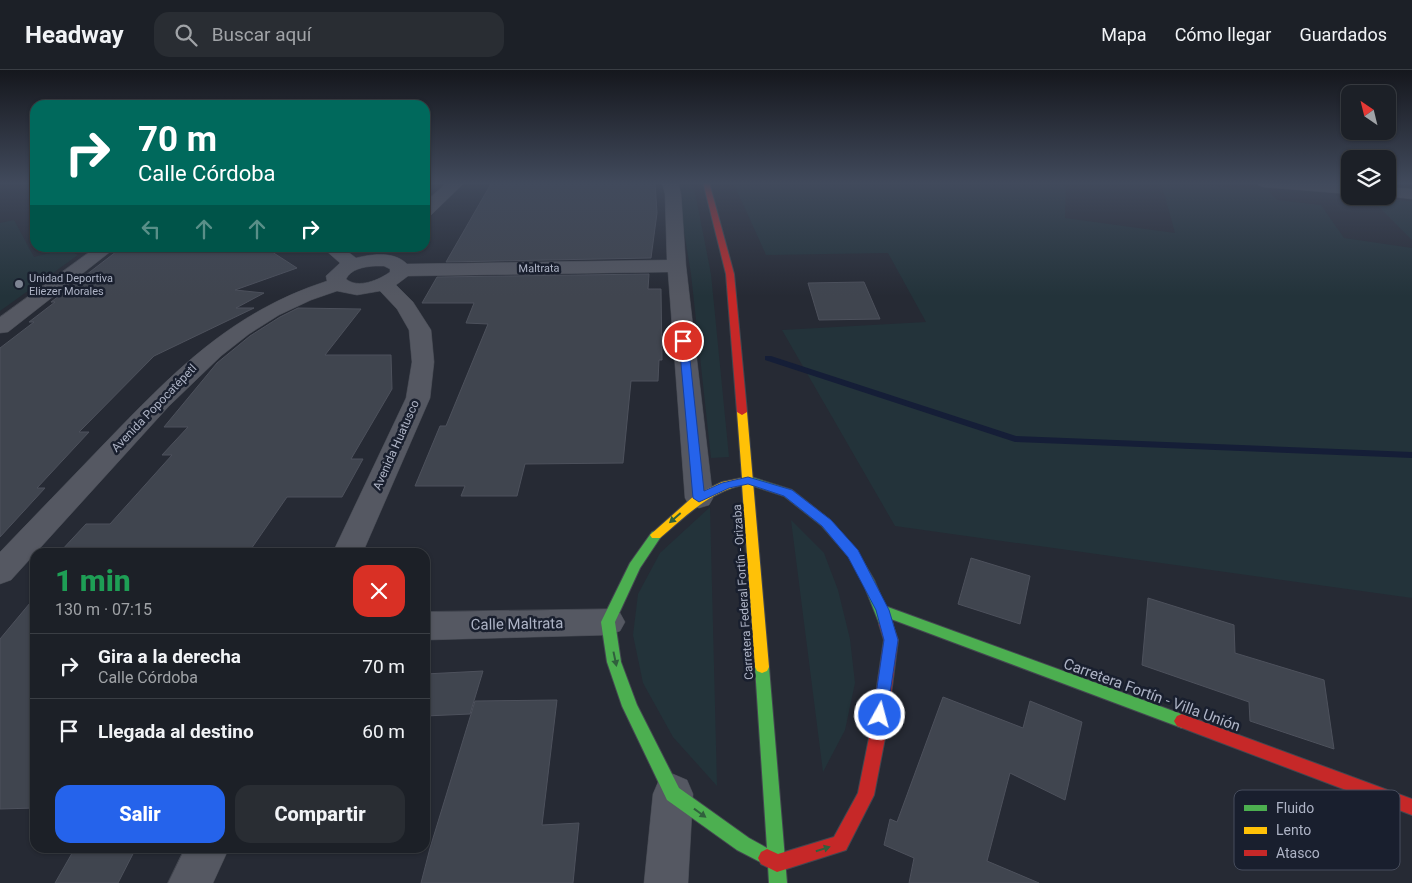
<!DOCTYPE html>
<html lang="es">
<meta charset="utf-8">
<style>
body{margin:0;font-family:Roboto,sans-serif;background:#292d33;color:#f1f3f6;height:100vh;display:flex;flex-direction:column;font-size:19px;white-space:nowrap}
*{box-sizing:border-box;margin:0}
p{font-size:16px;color:#a0a3a7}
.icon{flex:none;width:28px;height:28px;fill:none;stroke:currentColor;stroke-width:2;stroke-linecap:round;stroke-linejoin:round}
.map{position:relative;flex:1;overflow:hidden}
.side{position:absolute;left:30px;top:478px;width:400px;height:305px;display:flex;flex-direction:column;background:#1c2027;border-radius:15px;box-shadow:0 1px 4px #0004,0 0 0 1px #3a3e44}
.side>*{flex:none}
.guide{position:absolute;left:30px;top:30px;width:400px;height:152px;border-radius:15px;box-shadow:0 1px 4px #0004,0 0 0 1px #3a3e44;background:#00695c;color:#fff;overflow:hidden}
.needle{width:32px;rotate:325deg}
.controls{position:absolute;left:1341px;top:15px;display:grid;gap:10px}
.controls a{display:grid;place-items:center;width:55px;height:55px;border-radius:10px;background:#1c2027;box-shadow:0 1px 4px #0004,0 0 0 1px #3a3e44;font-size:25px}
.pin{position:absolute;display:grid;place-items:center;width:42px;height:42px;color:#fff;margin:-21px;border:2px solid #fff;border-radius:50%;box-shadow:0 1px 5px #0007}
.me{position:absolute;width:55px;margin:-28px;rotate:7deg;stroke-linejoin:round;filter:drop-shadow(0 0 4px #0008)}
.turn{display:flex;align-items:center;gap:18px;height:105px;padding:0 25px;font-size:22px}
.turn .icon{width:65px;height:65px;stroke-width:2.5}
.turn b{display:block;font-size:35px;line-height:42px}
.lanes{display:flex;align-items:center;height:48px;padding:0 25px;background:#0003;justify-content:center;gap:25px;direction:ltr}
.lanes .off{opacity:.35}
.round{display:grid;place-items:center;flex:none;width:52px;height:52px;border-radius:15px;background:#292d33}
.summary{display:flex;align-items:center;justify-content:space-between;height:85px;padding:0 25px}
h1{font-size:30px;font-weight:800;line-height:38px;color:#1e9e55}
.button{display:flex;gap:10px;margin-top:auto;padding:10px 25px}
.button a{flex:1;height:58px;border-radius:15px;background:#2563eb;color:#fff;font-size:20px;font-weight:800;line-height:58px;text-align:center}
.button a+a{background:#292d33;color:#f1f3f6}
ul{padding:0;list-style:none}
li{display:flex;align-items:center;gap:15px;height:65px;padding:0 25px;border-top:1px solid #3a3e44}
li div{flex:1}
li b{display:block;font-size:19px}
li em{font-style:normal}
header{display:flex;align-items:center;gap:30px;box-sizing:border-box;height:70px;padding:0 25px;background:#1c2027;border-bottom:1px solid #3a3e44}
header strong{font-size:24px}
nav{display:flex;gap:28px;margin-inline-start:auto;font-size:18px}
.search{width:350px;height:45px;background:#292d33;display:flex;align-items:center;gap:12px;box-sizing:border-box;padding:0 18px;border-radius:15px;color:#a0a3a7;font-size:19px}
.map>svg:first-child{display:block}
</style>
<header>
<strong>Headway</strong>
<div class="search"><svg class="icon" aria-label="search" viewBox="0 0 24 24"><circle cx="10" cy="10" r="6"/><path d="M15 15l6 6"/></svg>Buscar aquí</div>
<nav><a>Mapa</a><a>Cómo llegar</a><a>Guardados</a></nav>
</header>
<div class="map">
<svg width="1412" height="813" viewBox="0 0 1412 813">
<rect width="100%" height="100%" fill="#262a34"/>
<path fill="#23333a" d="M676,112H693L711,204L729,387L711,388L691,204Z
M733,112H1066L1065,148L1175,163L1161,112L1268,120L1277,130L1321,135L1344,168L1412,178V528L895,456L782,260L926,252L888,183L766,185Z
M1370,128L1412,131V170Z
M14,150L34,187L66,179L78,185L0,241V153Z
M710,437L717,716L673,667L643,613L633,565L638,524L660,483Z
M791,450L824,483L838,520L850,569L855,613L845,660L823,702Z"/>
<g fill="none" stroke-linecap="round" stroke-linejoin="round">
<path fill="#151e37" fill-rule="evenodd" d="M765,286H771L1016,366L1412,382V388L1015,372L765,290Z"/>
</g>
<path fill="#40454f" stroke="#4d515c" d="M492,112H655L657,143L651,188L446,192Z
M121,178H266L297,198L235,220L264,223L236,238H254L154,286L79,362H89L37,418H45L0,467V278L34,252H29L55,232H51Z
M649,204L648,219H661L662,290H659L658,311H631L623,393L525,394L517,426H461L465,416H415L440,356H446L488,254L466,253L474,233H422L437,207Z
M864,212L880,249L819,250L808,213Z
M298,238L361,239L325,285H391L392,319L351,389H363L342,427H287L249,482H60L86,454H110L172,385H162L188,357H164L217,293L250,266L280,247Z
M971,488L1030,506L1020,554L958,534Z
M35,527V738L0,739V569Z
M1148,528L1234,555L1235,583L1324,610L1334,679L1250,651L1249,632L1142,595Z
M483,601L470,644L425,646V604Z
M943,627L1023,658L1030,631L1082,652L1065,730L1010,703L987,791L1039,813H909L914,788L884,775L890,749L897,752Z
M557,630L542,755L579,753L573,813H421L430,778L475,631Z
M75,778H136L118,813H55Z"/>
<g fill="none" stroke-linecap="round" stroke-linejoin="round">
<defs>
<path id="street" d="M448,112H465L431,145L425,146V132Z
M662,112H678L681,124L686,196L713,428L709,435L699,438L689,435L685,428L668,202L408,206L396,215L413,232L431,260L434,292L430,328L363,482H333L406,328L412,292L409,260L397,239L380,221L357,225L337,221L311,230L279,245L249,264L221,286L169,336L11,510L0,514V482C34,446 69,411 103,375C173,303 229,243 327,211L326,206L340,193L323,178H343L356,188C372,184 394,181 407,194L667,190L665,124ZM374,196H384L390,199V202C379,210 358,219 346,209C351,199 363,197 374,196Z
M1255,112H1324L1350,114V124L1263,117L1258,115Z
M1388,117L1412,119V129L1386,126Z
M95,178H115L8,262L0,263V247Z
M608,539L620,543L625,552L620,561L608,565L425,570V542Z
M673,704L687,710L693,724L688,813H644L653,724L659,710Z
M185,778H229L213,813H168Z"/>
<path id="fast" d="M748,406L792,420L830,450L857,481L874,510L885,536L1187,646L1190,651L1187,656L1182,658L891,549L893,554L891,558L886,559L881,558L862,510L849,487L822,456L784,426L744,413L742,410L744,407Z
M656,461L660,462L662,465L640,498L615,552L621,592L637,635L679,718L749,768L767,778L755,597L757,593L762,591L767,593L769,597L787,813H769L768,796L737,780L667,730L622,636L607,592L601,552L630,493L652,462Z"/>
<path id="slow" d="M742,339L747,342L769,597L767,601L762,603L757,601L755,597L742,415C708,423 686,446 660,468H652L650,465L695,425L722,412L742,408L737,342Z"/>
<path id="jam" d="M703,112H709L734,204L747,342L742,345L737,342L726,204Z
M886,549L891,550L898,570L886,663L874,725L846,780L777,802L761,794L758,788L761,782L767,779L778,784L834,767L858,723L870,663L884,570L879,554L881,550Z
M1182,644L1412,729V745L1177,656L1174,651L1177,646Z"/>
</defs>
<use href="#street" stroke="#434750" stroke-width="1"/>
<use href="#fast" stroke="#434750" stroke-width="2"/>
<use href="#slow" stroke="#434750" stroke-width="2"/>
<use href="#jam" stroke="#434750" stroke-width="2"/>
<use href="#street" fill="#555862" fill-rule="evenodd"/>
<use href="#fast" fill="#4caf50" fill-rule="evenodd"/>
<use href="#slow" fill="#ffc107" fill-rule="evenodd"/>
<use href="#jam" fill="#c62828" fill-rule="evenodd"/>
</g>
<defs><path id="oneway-solid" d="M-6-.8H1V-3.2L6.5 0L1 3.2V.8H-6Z" transform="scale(1.25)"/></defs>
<g fill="#30603d">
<use href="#oneway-solid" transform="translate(675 448) rotate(139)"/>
<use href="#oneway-solid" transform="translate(615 589) rotate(78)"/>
<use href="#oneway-solid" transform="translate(700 743) rotate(36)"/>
<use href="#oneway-solid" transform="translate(823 779) rotate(-17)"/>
</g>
<linearGradient id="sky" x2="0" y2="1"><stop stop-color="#15171d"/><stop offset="0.5" stop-color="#414a5c"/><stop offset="1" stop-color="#414a5c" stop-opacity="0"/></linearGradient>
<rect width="1412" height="226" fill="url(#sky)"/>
<path fill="#2563eb" stroke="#184099" d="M683,268L688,271L704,421L722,413L748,407L792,420L831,450L858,480L889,540L898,570L886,650L880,652L875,650L873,645L884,570L876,540L848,487L822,456L784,426L748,414L729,418L699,432L693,428L679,271Z"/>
<circle fill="#7e8493" stroke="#191f2e" stroke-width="2" cx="19" cy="214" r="5"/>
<g text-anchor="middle" stroke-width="5" stroke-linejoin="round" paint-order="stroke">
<g font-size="11" fill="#aeb4c6" stroke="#191f2e">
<text transform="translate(539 198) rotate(-1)" y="4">Maltrata</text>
</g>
<g font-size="11" fill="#aeb4c6" stroke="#191f2e" text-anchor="start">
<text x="29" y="212">Unidad Deportiva<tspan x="29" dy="13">Eliezer Morales</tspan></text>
</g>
<g font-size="12" fill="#aeb4c6" stroke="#191f2e">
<text transform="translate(154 338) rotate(-46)" y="4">Avenida Popocatépetl</text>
<text transform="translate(396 375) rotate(-66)" y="4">Avenida Huatusco</text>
<text transform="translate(743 522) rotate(-94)" y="4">Carretera Federal Fortín - Orizaba</text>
</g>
<g font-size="15" fill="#aeb4c6" stroke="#191f2e">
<text transform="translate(517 554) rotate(-1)" y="5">Calle Maltrata</text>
<text transform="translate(1152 625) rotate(20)" y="5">Carretera Fortín - Villa Unión</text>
</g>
</g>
<rect x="1234" y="720" width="166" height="80" rx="8" fill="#191f2e" stroke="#464c5c" stroke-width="1"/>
<rect x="1244" y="735" width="23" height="6" fill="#4caf50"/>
<rect x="1244" y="757" width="23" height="7" fill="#ffc107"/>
<rect x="1244" y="780" width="23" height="6" fill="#c62828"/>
<g font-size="14" fill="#aeb4c6">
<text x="1276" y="743">Fluido</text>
<text x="1276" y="765">Lento</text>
<text x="1276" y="788">Atasco</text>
</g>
</svg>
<div class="controls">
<a><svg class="needle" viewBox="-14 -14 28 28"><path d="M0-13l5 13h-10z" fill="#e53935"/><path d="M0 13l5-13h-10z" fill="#a0a3a7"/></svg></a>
<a><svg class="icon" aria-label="layers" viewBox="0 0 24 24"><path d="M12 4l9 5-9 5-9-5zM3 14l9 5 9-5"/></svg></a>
</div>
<div class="pin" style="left:683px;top:271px;background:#d93025"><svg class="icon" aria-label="arrive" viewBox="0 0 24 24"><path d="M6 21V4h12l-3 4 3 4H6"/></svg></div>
<svg class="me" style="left:880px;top:645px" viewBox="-20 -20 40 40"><circle r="17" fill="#2563eb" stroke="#fff" stroke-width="3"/><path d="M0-11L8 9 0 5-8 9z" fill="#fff"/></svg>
<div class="guide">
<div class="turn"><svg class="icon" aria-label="right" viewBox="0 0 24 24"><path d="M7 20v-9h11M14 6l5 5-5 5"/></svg><div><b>70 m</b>Calle Córdoba</div></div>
<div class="lanes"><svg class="icon off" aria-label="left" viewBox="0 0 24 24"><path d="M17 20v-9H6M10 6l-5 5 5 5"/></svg><svg class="icon off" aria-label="ahead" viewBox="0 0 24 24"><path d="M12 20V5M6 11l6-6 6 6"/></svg><svg class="icon off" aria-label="ahead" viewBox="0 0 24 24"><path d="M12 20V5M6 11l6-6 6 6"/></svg><svg class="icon" aria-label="right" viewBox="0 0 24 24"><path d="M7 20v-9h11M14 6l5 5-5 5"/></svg></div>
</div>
<section class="side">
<div class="summary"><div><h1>1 min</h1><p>130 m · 07:15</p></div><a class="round" style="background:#d93025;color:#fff"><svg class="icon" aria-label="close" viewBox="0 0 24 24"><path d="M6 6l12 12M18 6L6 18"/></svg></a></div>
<ul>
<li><svg class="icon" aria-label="right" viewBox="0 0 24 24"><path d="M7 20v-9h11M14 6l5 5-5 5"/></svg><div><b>Gira a la derecha</b><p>Calle Córdoba</p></div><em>70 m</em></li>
<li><svg class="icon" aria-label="arrive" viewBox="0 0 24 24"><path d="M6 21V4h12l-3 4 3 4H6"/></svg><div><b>Llegada al destino</b></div><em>60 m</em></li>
</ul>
<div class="button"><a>Salir</a><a>Compartir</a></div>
</section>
</div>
